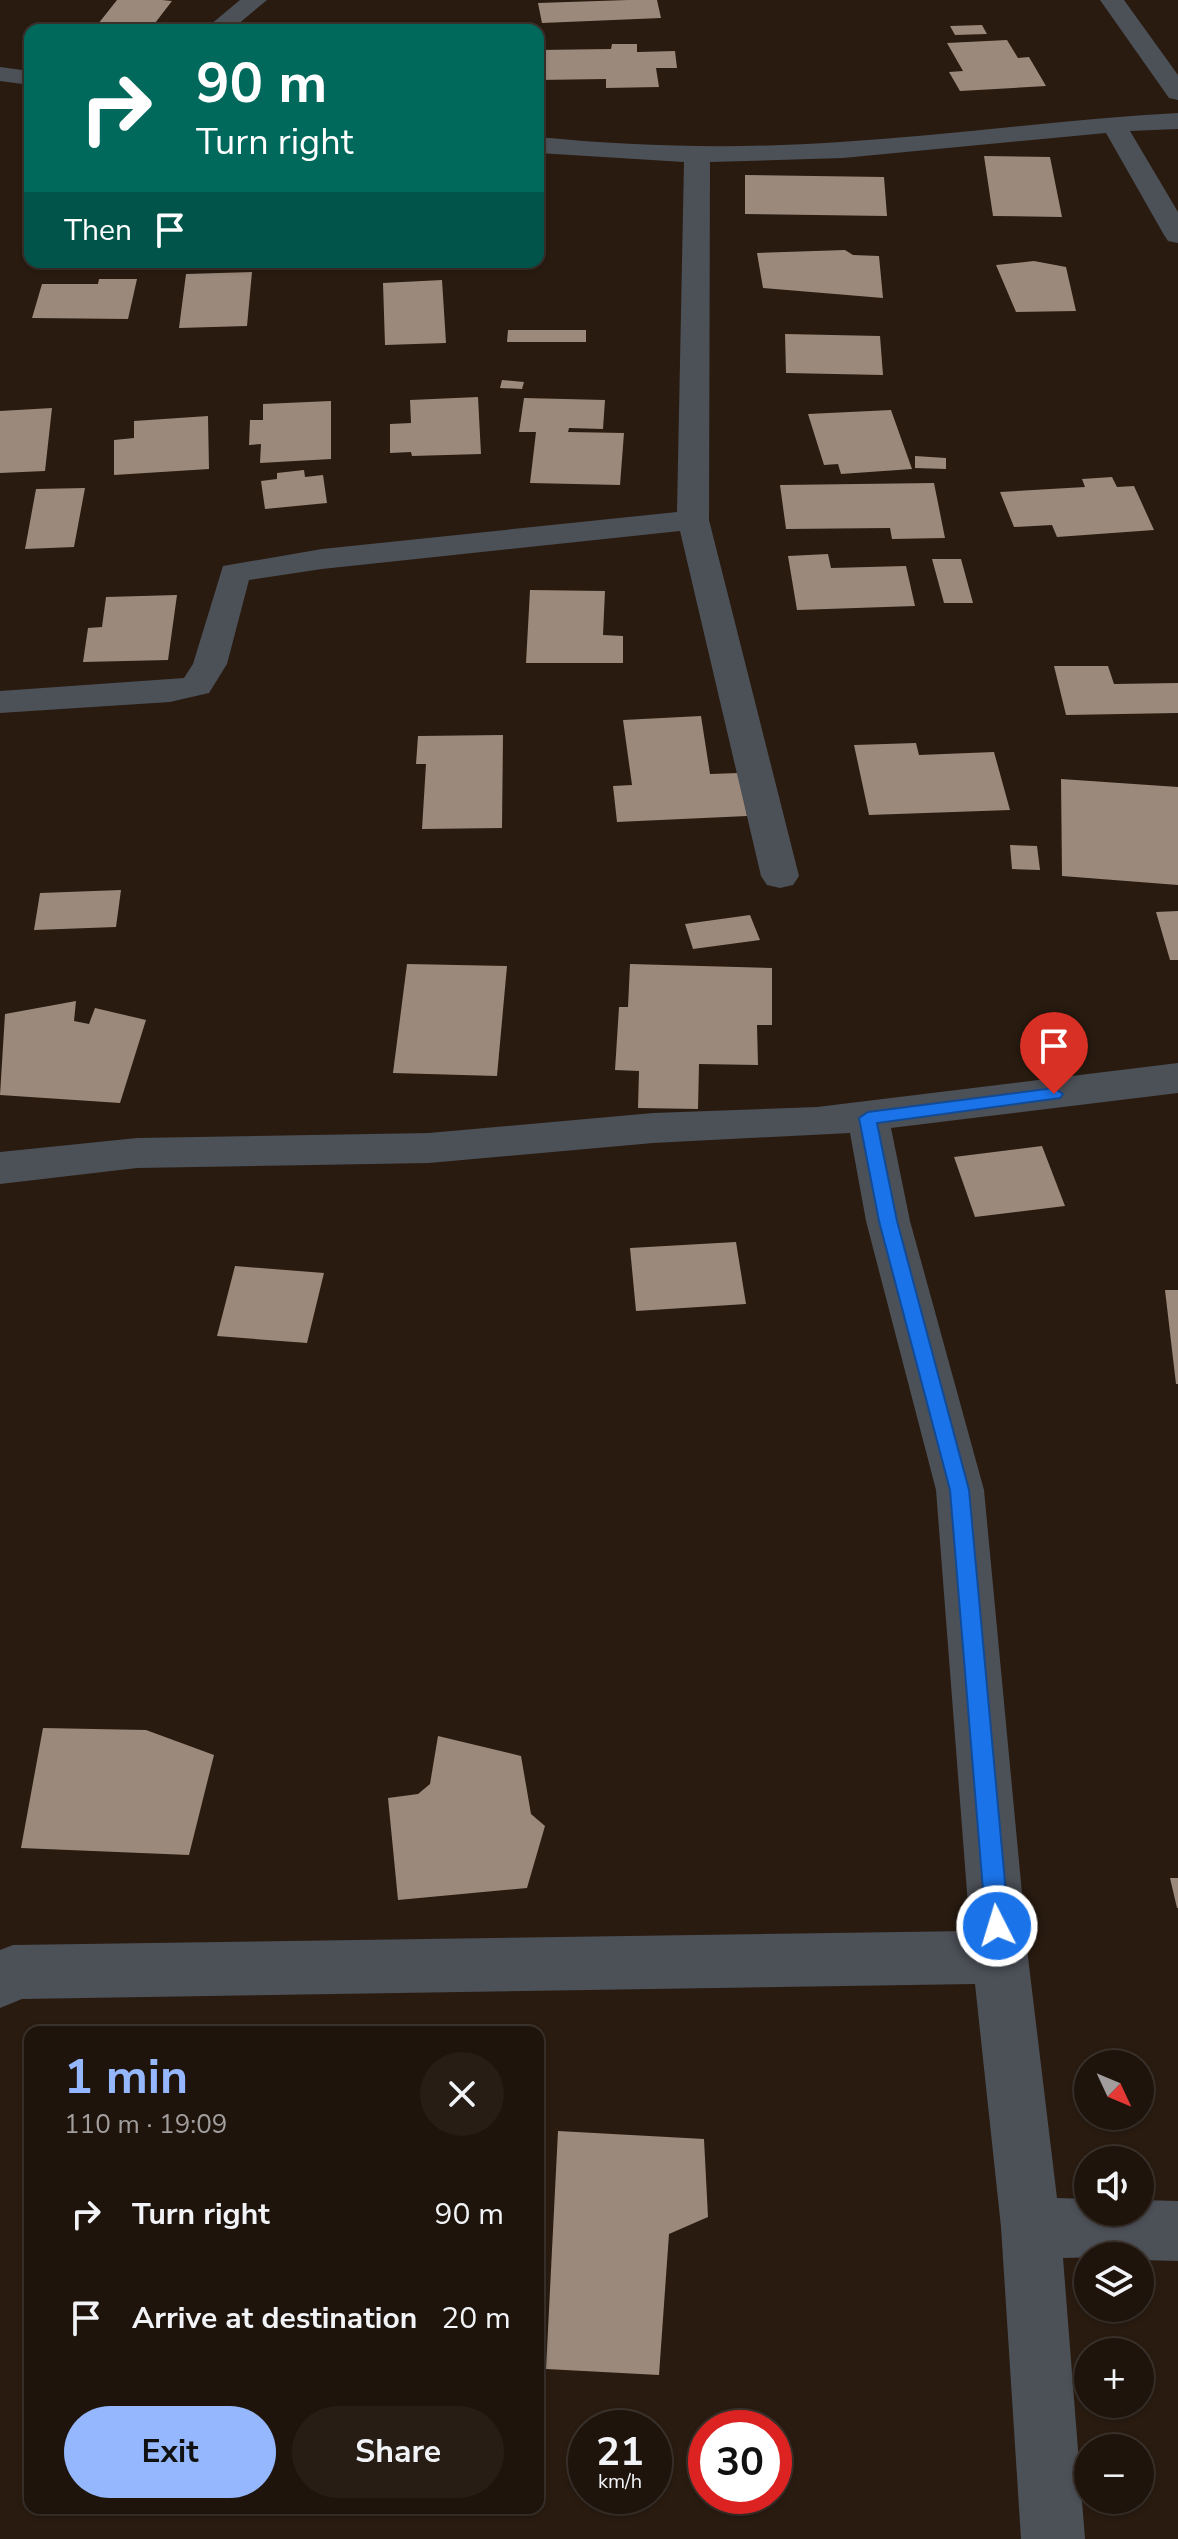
<!DOCTYPE html>
<meta charset="utf-8">
<style>
body{margin:0;font-family:"Nunito Sans",sans-serif;background:#271d15;color:#f1f3f6;height:100vh;display:flex;flex-direction:column;font-size:30px;white-space:nowrap}
*{box-sizing:border-box;margin:0}
p{font-size:26px;color:#a19e9d}
.icon{flex:none;width:44px;height:44px;fill:none;stroke:currentColor;stroke-width:2;stroke-linecap:round;stroke-linejoin:round}
.map{position:relative;flex:1;overflow:hidden}
.drawer{position:absolute;left:24px;top:2026px;width:520px;height:488px;display:flex;flex-direction:column;background:#1f140c;border-radius:16px;box-shadow:0 2px 6px #0004,0 0 0 2px #3c332d}
.drawer>*{flex:none}
.banner{position:absolute;left:24px;top:24px;width:520px;height:244px;border-radius:16px;box-shadow:0 2px 6px #0004,0 0 0 2px #3c332d;background:#00695c;color:#fff;overflow:hidden}
.needle{width:52px;rotate:134deg}
.fabs{position:absolute;left:1074px;top:2050px;display:grid;gap:16px}
.fabs a{display:grid;place-items:center;width:80px;height:80px;border-radius:50%;background:#1f140c;box-shadow:0 2px 6px #0004,0 0 0 2px #3c332d;font-size:40px}
.speed{position:absolute;left:568px;top:2410px;display:flex;gap:16px;font-size:40px;font-weight:700;text-align:center}
.speed>*{display:grid;place-content:center;width:104px;height:104px;border-radius:50%;background:#1f140c;box-shadow:0 2px 6px #0004,0 0 0 2px #3c332d;line-height:1}
.speed small{font-size:20px;font-weight:400}
.speed .limit{border:12px solid #d22;background:#fff;color:#111}
.pin{position:absolute;display:grid;place-items:center;width:68px;height:68px;color:#fff;margin:-82px -34px;border-radius:50% 50% 50% 0;rotate:-45deg;box-shadow:0 0 8px #0007}
.pin .icon{rotate:45deg}
.me{position:absolute;width:88px;margin:-44px;rotate:355deg;stroke-linejoin:round;filter:drop-shadow(0 0 6px #0008)}
.turn{display:flex;align-items:center;gap:28px;height:168px;padding:0 40px;font-size:36px}
.turn .icon{width:104px;height:104px;stroke-width:2.5}
.turn b{display:block;font-size:56px;line-height:68px}
.then{display:flex;align-items:center;height:76px;padding:0 40px;background:#0003;gap:16px;font-size:30px}
.round{display:grid;place-items:center;flex:none;width:84px;height:84px;border-radius:42px;background:#271d15}
.overview{display:flex;align-items:center;justify-content:space-between;height:136px;padding:0 40px}
h1{font-size:48px;font-weight:700;line-height:60px;color:#94b7fd}
.button{display:flex;gap:16px;margin-top:auto;padding:16px 40px}
.button a{flex:1;height:92px;border-radius:48px;background:#94b7fd;color:#111;font-size:32px;font-weight:700;line-height:92px;text-align:center}
.button a+a{background:#271d15;color:#f1f3f6}
ul{padding:0;list-style:none}
li{display:flex;align-items:center;gap:24px;height:104px;padding:0 40px}
li div{flex:1}
li b{display:block;font-size:30px}
li em{font-style:normal}
.map>svg:first-child{display:block}
</style>
<div class="map">
<svg width="1178" height="2539" viewBox="0 0 1178 2539">
<rect width="100%" height="100%" fill="#291b10"/>
<path fill="#9b897b" d="M117,0H162L172,1L152,27H161L159,30H78L84,22L98,24Z
M628,0H657L661,18L542,23L538,3Z
M982,25L987,34L955,35L950,26Z
M1007,40L1018,58L1029,57L1046,86L960,91L949,72L963,71L947,43Z
M612,44H637V52L675,51L677,68H656L659,87L606,88V79L538,80V50L611,49Z
M984,156L1050,157L1062,217L993,216Z
M745,175L884,177L887,216L745,214Z
M845,250L853,255L879,256L883,298L763,288L757,253Z
M1034,261L1066,267L1076,311L1016,312L996,265Z
M252,272L247,326L179,328L186,274Z
M99,279H137L128,319L32,318L42,284H98Z
M442,280L446,343L385,345L383,283Z
M508,330H586V342H507Z
M785,334L880,336L883,375L786,373Z
M502,380L524,382L522,389L500,388Z
M478,397L481,454L412,456L411,452L390,453V424L411,423L410,400Z
M524,398L605,400L603,429L569,428L568,432L624,433L620,485L530,483L536,432H519Z
M331,401V459L260,463L261,444L249,445L250,420H263V404Z
M52,408L45,471L0,473V411Z
M891,410L912,469L841,474L838,464L824,465L808,414Z
M208,416L209,469L114,475V440L134,438V421Z
M915,456L946,458V469L915,468Z
M304,470L305,477L323,475L327,503L265,509L261,481L277,479V473Z
M1112,477L1117,487L1134,486L1154,530L1057,537L1052,525L1014,527L1000,492L1085,487L1082,479Z
M934,483L945,538L892,539L890,528L786,529L780,485Z
M85,488L74,547L25,549L36,489Z
M828,554L831,568L906,566L915,606L797,610L788,556Z
M932,559H961L973,603H944Z
M530,590L605,591L603,635L623,636V663H526Z
M177,595L168,660L83,662L88,628L102,627L106,597Z
M1054,666H1108L1114,684L1178,683V713L1066,715Z
M701,716L710,774L739,773L747,816L617,822L613,786L632,785L623,720Z
M503,735L502,828L422,829L426,764H416L418,736Z
M916,743L919,755L994,752L1010,810L869,815L854,745Z
M1061,779L1178,787V885L1062,876Z
M1010,845L1037,846L1040,870L1012,869Z
M121,890L116,927L34,930L40,893Z
M1178,911V960H1170L1156,912Z
M750,915L760,940L693,949L685,924Z
M407,964L507,966L497,1076L393,1073Z
M630,964L772,968V1025H757L758,1065L699,1064L698,1109L638,1108L639,1071L615,1070L619,1007H628Z
M76,1001L74,1021L89,1024L95,1008L146,1020L120,1103L0,1095L5,1014Z
M1042,1146L1065,1206L975,1217L954,1157Z
M736,1242L746,1304L636,1311L630,1248Z
M235,1266L324,1273L307,1343L217,1336Z
M1165,1290H1178V1384H1176Z
M43,1728L146,1730L214,1755L189,1855L21,1848Z
M438,1736L521,1756L531,1814L545,1826L527,1888L398,1900L388,1798L418,1794L430,1784Z
M1170,1878H1178V1908H1177Z
M558,2131L704,2139L708,2217L669,2234L659,2375L546,2369Z"/>
<g fill="none" stroke-linecap="round" stroke-linejoin="round">
<path fill="#4c5057" fill-rule="evenodd" d="M240,0H267L231,30H204Z
M1100,0H1124L1178,75V100L1169,98Z
M0,67L30,71V85L0,81Z
M1178,113V129L1130,131L1178,212V243L1168,241L1164,235L1106,133L843,158L710,162L709,520L799,876L793,885L780,888L767,885L761,876L680,531L322,569L249,580L227,664L209,693L170,702L0,713V691L184,678L193,664L223,566L322,549L677,512L684,162L538,153V137C639,147 739,149 840,142C953,135 1066,119 1178,113Z
M1178,1063V1093L891,1128L910,1221L984,1490L1028,1957L1057,2198L1088,2199V2212H1140V2200L1178,2201V2261L1140,2260V2256L1063,2258L1085,2539H1021L1001,2227L975,1984L22,1999L0,2008V1950L13,1945L970,1931L936,1490L866,1221L850,1133L653,1143L429,1163L137,1168L0,1184V1152L137,1138L429,1133L653,1113L817,1107Z"/>
</g>
<path fill="#1a73e8" stroke="#114b97" stroke-width="2" d="M1054,1088L1063,1094L1060,1098L877,1123L897,1221L969,1490L1009,1926L1005,1934L997,1937L989,1934L986,1926L950,1490L879,1221L859,1118L868,1112Z"/>
</svg>
<div class="fabs">
<a><svg class="needle" viewBox="-14 -14 28 28"><path d="M0-13l5 13h-10z" fill="#e53935"/><path d="M0 13l5-13h-10z" fill="#a19e9d"/></svg></a>
<a><svg class="icon" aria-label="sound" viewBox="0 0 24 24"><path d="M4 9h4l5-4v14l-5-4H4zM17 9q2 3 0 6"/></svg></a>
<a><svg class="icon" aria-label="layers" viewBox="0 0 24 24"><path d="M12 4l9 5-9 5-9-5zM3 14l9 5 9-5"/></svg></a>
<a>+</a>
<a>−</a>
</div>
<div class="speed"><div>21<small>km/h</small></div><div class="limit">30</div></div>
<div class="pin" style="left:1054px;top:1094px;background:#d93025"><svg class="icon" aria-label="arrive" viewBox="0 0 24 24"><path d="M6 21V4h12l-3 4 3 4H6"/></svg></div>
<svg class="me" style="left:997px;top:1926px" viewBox="-20 -20 40 40"><circle r="17" fill="#1a73e8" stroke="#fff" stroke-width="3"/><path d="M0-11L8 9 0 5-8 9z" fill="#fff"/></svg>
<div class="banner">
<div class="turn"><svg class="icon" aria-label="right" viewBox="0 0 24 24"><path d="M7 20v-9h11M14 6l5 5-5 5"/></svg><div><b>90 m</b>Turn right</div></div>
<div class="then">Then<svg class="icon" aria-label="arrive" viewBox="0 0 24 24"><path d="M6 21V4h12l-3 4 3 4H6"/></svg></div>
</div>
<section class="drawer">
<div class="overview"><div><h1>1 min</h1><p>110 m · 19:09</p></div><a class="round"><svg class="icon" aria-label="close" viewBox="0 0 24 24"><path d="M6 6l12 12M18 6L6 18"/></svg></a></div>
<ul>
<li><svg class="icon" aria-label="right" viewBox="0 0 24 24"><path d="M7 20v-9h11M14 6l5 5-5 5"/></svg><div><b>Turn right</b></div><em>90 m</em></li>
<li><svg class="icon" aria-label="arrive" viewBox="0 0 24 24"><path d="M6 21V4h12l-3 4 3 4H6"/></svg><div><b>Arrive at destination</b></div><em>20 m</em></li>
</ul>
<div class="button"><a>Exit</a><a>Share</a></div>
</section>
</div>
